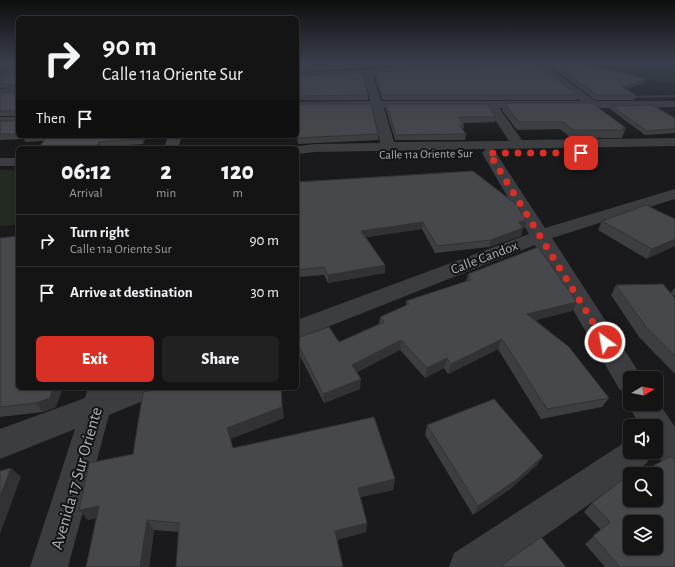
<!DOCTYPE html>
<style>
body{margin:0;font-family:"Alegreya Sans",sans-serif;background:#212122;color:#f1f3f6;height:100vh;display:flex;flex-direction:column;font-size:15px;white-space:nowrap}
*{box-sizing:border-box;margin:0}
p{font-size:13px;color:#9d9ea0}
.icon{flex:none;width:22px;height:22px;fill:none;stroke:currentColor;stroke-width:2;stroke-linecap:round;stroke-linejoin:round}
.map{position:relative;flex:1;overflow:hidden}
.sheet{position:absolute;left:16px;top:146px;width:283px;height:244px;display:flex;flex-direction:column;background:#141415;border-radius:6px;box-shadow:0 1px 3px #0004,0 0 0 1px #333334}
.sheet>*{flex:none}
.top-card{position:absolute;left:16px;top:16px;width:283px;height:122px;border-radius:6px;box-shadow:0 1px 3px #0004,0 0 0 1px #333334;background:#141415;color:#f1f3f6;overflow:hidden}
.needle{width:26px;rotate:80deg}
.fabs{position:absolute;left:623px;top:371px;display:grid;gap:8px}
.fabs a{display:grid;place-items:center;width:40px;height:40px;border-radius:6px;background:#141415;box-shadow:0 1px 3px #0004,0 0 0 1px #333334;font-size:20px}
.pin{position:absolute;display:grid;place-items:center;width:34px;height:34px;color:#fff;margin:-17px;border-radius:8px;box-shadow:0 2px 6px #0006}
.me{position:absolute;width:44px;margin:-22px;rotate:328deg;stroke-linejoin:round;filter:drop-shadow(0 0 3px #0008)}
.turn{display:flex;align-items:center;gap:14px;height:84px;padding:0 20px;font-size:18px}
.turn .icon{width:52px;height:52px;stroke-width:2.5}
.turn b{display:block;font-size:28px;line-height:34px}
.then{display:flex;align-items:center;height:38px;padding:0 20px;background:#0003;gap:8px;font-size:15px}
.eta{display:flex;justify-content:space-evenly;align-items:center;height:68px;text-align:center}
.eta b{font-size:24px;font-weight:800;line-height:28px}
.cta{display:flex;gap:8px;margin-top:auto;padding:8px 20px}
.cta a{flex:1;height:46px;border-radius:6px;background:#d93025;color:#fff;font-size:16px;font-weight:800;line-height:46px;text-align:center}
.cta a+a{background:#212122;color:#f1f3f6}
ul{padding:0;list-style:none}
li{display:flex;align-items:center;gap:12px;height:52px;padding:0 20px;border-top:1px solid #333334}
li div{flex:1}
li b{display:block;font-size:15px}
li em{font-style:normal}
.map>svg:first-child{display:block}
</style>
<div class="map">
<svg width="675" height="567" viewBox="0 0 675 567">
<rect width="100%" height="100%" fill="#1a1a1c"/>
<path fill="#222a22" d="M583,62H675V83L625,77Z
M0,170H18V225L0,226Z"/>
<g fill="none" stroke-linecap="round" stroke-linejoin="round">
<path fill="#303b40" fill-rule="evenodd" d="M675,95V97L626,98L624,97L626,96Z"/>
<path fill="#3b3d41" fill-rule="evenodd" d="M13,62H18V68L4,84L0,85V76Z
M497,62H542L595,101H675V107L601,108L596,111L590,108H499L522,140L675,138V146L491,149L496,153L545,228L675,189V199L552,238L640,374L642,378H630V393L620,390L535,245L297,339V320L529,234L482,153L486,149L315,152L297,154V148L292,147L315,144L380,143L372,108H297V102L370,101L364,75L297,79V73ZM535,66L581,101H381L373,75ZM384,108H487L509,141L394,142Z
M0,89L18,90V96L0,95Z
M0,117H18V125H0Z
M168,136H182L178,148H164Z
M0,158H18V166H0Z
M88,388H159L155,396L109,415L68,567H30L75,429L0,459V429L85,398Z
M656,399L675,427V470C652,461 656,448 656,426H640L628,404L630,401V404H656Z
M630,439V452H652L647,463L501,567H449L454,553Z"/>
</g>
<path fill="#3d3e41" d="M18,62V136H146L143,144L101,147L100,148H38L44,141L25,142L24,139L0,140V121H17V116H0V92L16,93L17,90L0,88V81H3L17,65Z
M297,62H463L297,72Z
M545,62H579L646,79L644,83L626,89L636,95L634,100H595Z
M375,72L578,95L577,100H382L375,76Z
M297,76L368,95V100H300V94H297Z
M504,103L626,128L622,138H571L560,129L517,130L502,110Z
M386,104L496,117L495,122L462,123L464,125L463,130L466,134L465,140H395L386,110Z
M611,106L675,118V133L645,135L610,109Z
M297,111L378,134V140L298,144L297,137H294V136H297Z
M297,182L526,221L524,228H523L521,236L489,247L435,253L422,229L366,237L385,265V273L328,283L324,275L297,277Z
M675,219L647,259L598,230L602,221Z
M0,238L56,407L43,412L0,417Z
M468,274L572,311L536,320L609,398L602,407L541,419L498,349L448,374L444,368L425,378L400,350L356,372L360,389L324,403L297,350V338L339,342L379,324L380,317L406,306V301L466,281Z
M616,285L671,293L675,287V296L672,294L675,298V373H674L639,337L611,295Z
M284,418L230,439L233,448L395,479L393,490L360,497L366,532L337,540L179,532L154,530L149,567H86L96,518L88,520L79,510L133,454Z
M427,425L543,456L537,465L510,489L473,515L425,435Z
M630,479L675,567H605L585,544L601,530L584,512L592,503Z"/>
<path fill="#323235" d="M5,62H11L0,74V68Z
M646,79L644,83L620,91L622,87Z
M143,136H146L143,144L141,139Z
M99,142L101,147L100,148H97L96,146Z
M526,221L524,228L517,229L519,222Z
M423,222L422,229L361,238V231Z
M523,228L521,236L489,247L491,240Z
M675,239V246L647,259L652,249Z
M385,265V273L328,283V275Z
M577,302L572,311L523,323L527,314Z
M502,339L498,349L448,374L451,364Z
M401,340L400,350L352,375V365Z
M447,358L444,368L425,378L427,368Z
M361,379L360,389L324,403L323,394Z
M53,388H63L56,407L43,412L36,403Z
M281,388L284,418L230,439L227,428Z
M543,456L537,465L510,489L473,515L478,506Z
M11,468L21,477L0,534V497Z
M395,479L393,490L357,498L358,488Z
M99,506L107,516L88,520L79,510Z
M147,520L154,530L149,567H140Z
M367,523L366,532L335,540V531Z"/>
<path fill="#47484c" stroke="#323235" fill-rule="evenodd" d="M0,62H5L0,68Z
M17,62H18V134H0V121H17V111H0V92L16,93L18,86L0,83V81H3L17,65Z
M297,62H395L297,68Z
M551,62H579L646,79L622,87L636,95H597Z
M536,63L578,95H382L375,72Z
M363,73L368,95L299,96L300,89L297,90V76Z
M504,103H592L626,128H622L625,130H573L563,122H519Z
M298,104H371L378,134L297,138L298,131H297V111Z
M386,104H487L496,117H458L464,125H459L466,134L396,135Z
M652,105L675,118V129L647,131L611,106Z
M23,136H143L141,139L99,142L96,146L61,148H38L48,136Z
M473,171L517,205L526,221L519,222L523,228L491,240L437,246L423,222L361,231L385,265L328,275L324,267L297,270V182Z
M646,205L675,219V239L652,249L602,221Z
M18,236V388H53L50,398L36,403L0,407V238Z
M538,247L577,302L527,314L569,347L609,398L547,409L502,339L451,364L447,358L427,368L401,340L352,365L361,379L323,394L297,342V338L329,327L339,342L384,322L380,317L409,304L406,301L470,280L468,274Z
M663,284L675,298V356L646,327L616,285Z
M167,388H281L282,407L227,428L233,448L374,417L395,479L358,488L367,523L335,531L343,567H176L179,523L147,520L140,567H86L99,506L79,510L89,463L133,454L143,392Z
M494,399L543,456L516,480L478,506L427,425Z
M671,456L675,460V567H620L593,536L610,522L592,503L627,476L630,479V500H656V474H639ZM630,522H656V548H630Z
M11,468L0,497V471Z
M541,537L566,567H501L510,559Z"/>
<linearGradient id="sky" x2="0" y2="1"><stop stop-color="#0e0e0f"/><stop offset="0.44" stop-color="#383e4b"/><stop offset="1" stop-color="#383e4b" stop-opacity="0"/></linearGradient>
<rect width="675" height="142" fill="url(#sky)"/>
<g fill="none" stroke-linecap="round" stroke-linejoin="round">
<path stroke="#d93025" stroke-width="7" stroke-dasharray="0 12.6" d="M581,153H489L605,342"/>
</g>
<g text-anchor="middle" stroke-width="4" stroke-linejoin="round" paint-order="stroke">
<g font-size="12" fill="#adb3bb" stroke="#151517">
<text transform="translate(426 154) rotate(-1)" y="4">Calle 11a Oriente Sur</text>
</g>
<g font-size="14" fill="#adb3bb" stroke="#151517">
<text transform="translate(484 257) rotate(-21)" y="5">Calle Candox</text>
</g>
<g font-size="17" fill="#adb3bb" stroke="#151517">
<text transform="translate(76 478) rotate(-74)" y="6">Avenida 17 Sur Oriente</text>
</g>
</g>
</svg>
<div class="fabs">
<a><svg class="needle" viewBox="-14 -14 28 28"><path d="M0-13l5 13h-10z" fill="#e53935"/><path d="M0 13l5-13h-10z" fill="#9d9ea0"/></svg></a>
<a><svg class="icon" aria-label="sound" viewBox="0 0 24 24"><path d="M4 9h4l5-4v14l-5-4H4zM17 9q2 3 0 6"/></svg></a>
<a><svg class="icon" aria-label="search" viewBox="0 0 24 24"><circle cx="10" cy="10" r="6"/><path d="M15 15l6 6"/></svg></a>
<a><svg class="icon" aria-label="layers" viewBox="0 0 24 24"><path d="M12 4l9 5-9 5-9-5zM3 14l9 5 9-5"/></svg></a>
</div>
<div class="pin" style="left:581px;top:153px;background:#d93025"><svg class="icon" aria-label="arrive" viewBox="0 0 24 24"><path d="M6 21V4h12l-3 4 3 4H6"/></svg></div>
<svg class="me" style="left:605px;top:342px" viewBox="-20 -20 40 40"><circle r="17" fill="#d93025" stroke="#fff" stroke-width="3"/><path d="M0-11L8 9 0 5-8 9z" fill="#fff"/></svg>
<div class="top-card">
<div class="turn"><svg class="icon" aria-label="right" viewBox="0 0 24 24"><path d="M7 20v-9h11M14 6l5 5-5 5"/></svg><div><b>90 m</b>Calle 11a Oriente Sur</div></div>
<div class="then">Then<svg class="icon" aria-label="arrive" viewBox="0 0 24 24"><path d="M6 21V4h12l-3 4 3 4H6"/></svg></div>
</div>
<section class="sheet">
<div class="eta">
<div><b>06:12</b><p>Arrival</p></div>
<div><b>2</b><p>min</p></div>
<div><b>120</b><p>m</p></div>
</div>
<ul>
<li><svg class="icon" aria-label="right" viewBox="0 0 24 24"><path d="M7 20v-9h11M14 6l5 5-5 5"/></svg><div><b>Turn right</b><p>Calle 11a Oriente Sur</p></div><em>90 m</em></li>
<li><svg class="icon" aria-label="arrive" viewBox="0 0 24 24"><path d="M6 21V4h12l-3 4 3 4H6"/></svg><div><b>Arrive at destination</b></div><em>30 m</em></li>
</ul>
<div class="cta"><a>Exit</a><a>Share</a></div>
</section>
</div>
